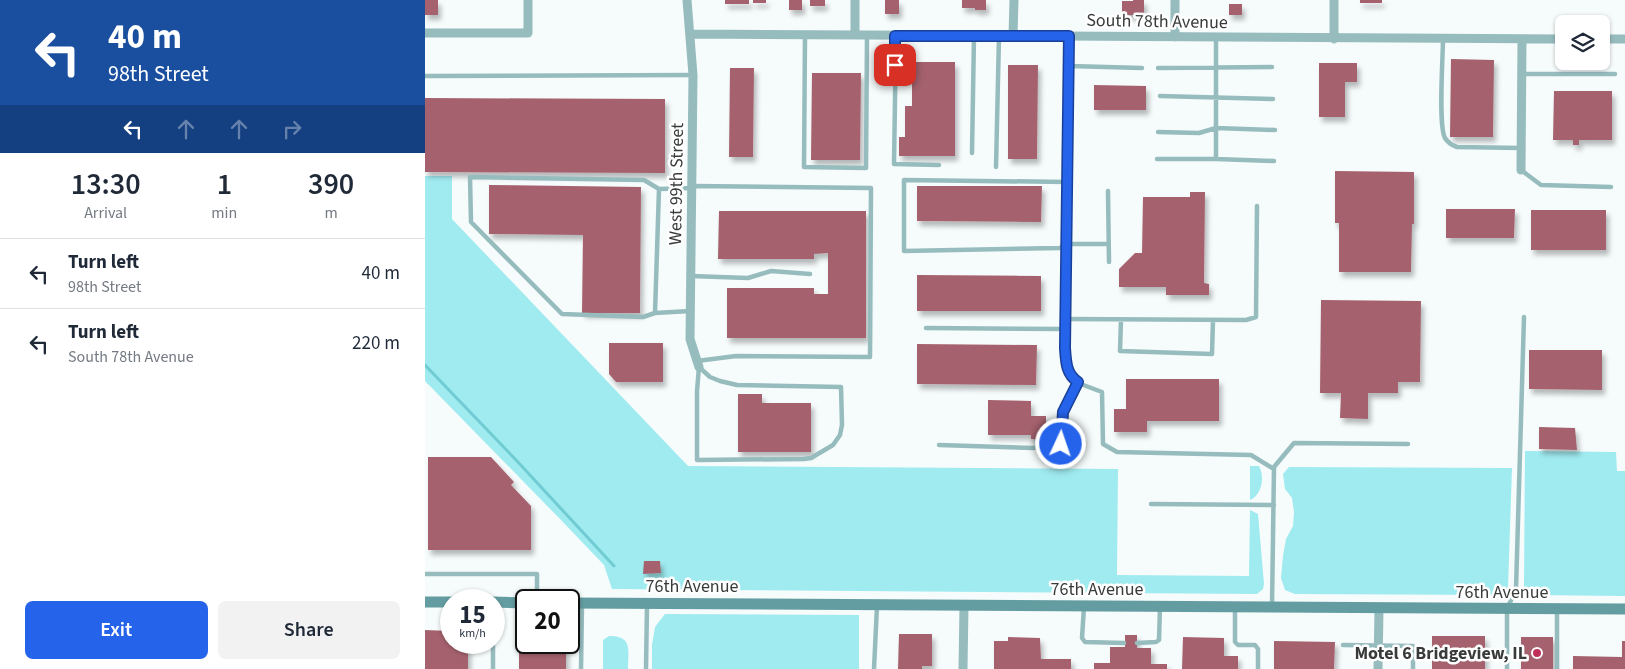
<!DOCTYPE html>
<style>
body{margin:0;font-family:"Source Sans 3",sans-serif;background:#f2f2f3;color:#1f2937;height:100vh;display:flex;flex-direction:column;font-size:19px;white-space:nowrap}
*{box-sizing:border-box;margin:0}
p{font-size:16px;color:#747a83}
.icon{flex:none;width:28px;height:28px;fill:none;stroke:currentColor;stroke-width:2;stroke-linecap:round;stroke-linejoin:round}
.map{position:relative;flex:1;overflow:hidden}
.details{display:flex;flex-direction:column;background:#fff;width:425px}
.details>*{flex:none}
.guide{background:#1a4fa0;color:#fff;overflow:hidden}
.buttons{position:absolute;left:1130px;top:15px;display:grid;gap:10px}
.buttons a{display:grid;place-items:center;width:55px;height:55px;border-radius:8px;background:#fff;box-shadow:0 1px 4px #0004;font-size:25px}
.speed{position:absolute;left:15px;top:589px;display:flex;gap:10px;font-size:25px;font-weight:700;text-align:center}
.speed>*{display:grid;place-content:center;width:65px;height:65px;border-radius:50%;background:#fff;box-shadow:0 1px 4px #0004;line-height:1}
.speed small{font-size:12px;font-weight:400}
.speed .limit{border:2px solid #111;border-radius:8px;background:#fff;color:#111}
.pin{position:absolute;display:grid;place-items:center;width:42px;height:42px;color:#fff;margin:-21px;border-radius:10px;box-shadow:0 2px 8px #0006}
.me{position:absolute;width:55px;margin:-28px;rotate:3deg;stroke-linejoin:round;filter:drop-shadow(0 0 4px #0008)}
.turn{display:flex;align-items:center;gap:18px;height:105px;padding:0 25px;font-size:22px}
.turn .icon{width:65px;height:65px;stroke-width:2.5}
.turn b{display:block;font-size:35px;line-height:42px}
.lanes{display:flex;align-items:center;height:48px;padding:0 25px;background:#0003;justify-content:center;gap:25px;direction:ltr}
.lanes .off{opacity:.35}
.eta{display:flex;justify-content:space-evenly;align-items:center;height:85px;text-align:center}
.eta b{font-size:30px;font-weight:600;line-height:35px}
.button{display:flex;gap:10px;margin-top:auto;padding:10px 25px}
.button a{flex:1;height:58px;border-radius:8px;background:#2563eb;color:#fff;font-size:20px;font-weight:600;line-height:58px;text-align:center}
.button a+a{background:#f2f2f3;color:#1f2937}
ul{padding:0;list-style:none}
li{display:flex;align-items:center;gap:15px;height:70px;padding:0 25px;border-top:1px solid #e0e1e3}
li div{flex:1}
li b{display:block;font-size:19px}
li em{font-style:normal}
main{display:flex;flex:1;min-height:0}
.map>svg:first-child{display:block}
</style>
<main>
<section class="details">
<div class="guide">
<div class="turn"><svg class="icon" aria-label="left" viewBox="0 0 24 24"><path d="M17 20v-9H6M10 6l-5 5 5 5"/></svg><div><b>40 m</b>98th Street</div></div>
<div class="lanes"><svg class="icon" aria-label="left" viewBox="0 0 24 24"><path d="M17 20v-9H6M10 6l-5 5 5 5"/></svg><svg class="icon off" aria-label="ahead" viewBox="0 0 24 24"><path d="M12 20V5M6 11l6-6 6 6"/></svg><svg class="icon off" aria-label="ahead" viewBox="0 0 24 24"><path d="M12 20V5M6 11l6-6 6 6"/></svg><svg class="icon off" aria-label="right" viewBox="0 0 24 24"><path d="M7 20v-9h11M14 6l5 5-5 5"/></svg></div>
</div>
<div class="eta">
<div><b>13:30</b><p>Arrival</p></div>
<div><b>1</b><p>min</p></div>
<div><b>390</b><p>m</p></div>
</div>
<ul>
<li><svg class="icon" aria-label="left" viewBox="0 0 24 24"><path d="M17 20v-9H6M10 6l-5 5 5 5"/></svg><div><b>Turn left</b><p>98th Street</p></div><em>40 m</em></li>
<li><svg class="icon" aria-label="left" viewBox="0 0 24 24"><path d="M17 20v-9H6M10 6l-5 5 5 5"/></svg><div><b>Turn left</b><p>South 78th Avenue</p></div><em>220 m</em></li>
</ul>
<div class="button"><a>Exit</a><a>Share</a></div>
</section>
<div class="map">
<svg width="1200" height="669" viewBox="0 0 1200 669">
<defs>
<filter id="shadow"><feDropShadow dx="3" dy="5" stdDeviation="2.5" flood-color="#0004"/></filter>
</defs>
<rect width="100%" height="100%" fill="#f6fbfb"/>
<path fill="#9febf0" d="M0,176H27V219L263,466L693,469L692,575L824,576L825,510L833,514L839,584L838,589L832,594L187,589L179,565L136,520L0,381Z
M1100,451L1191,452L1192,471H1200V596L1103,595L1099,587Z
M825,466H834C840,477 837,495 825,500Z
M864,467L1087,468L1083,588L1077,595L870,594L860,590L856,578L858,556L861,539L868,526L869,512L867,498L860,489L858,474Z
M240,614L434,615V669H227V645L230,627Z
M184,636C208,636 203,650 203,669H178V640Z"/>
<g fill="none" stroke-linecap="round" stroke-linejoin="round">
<path stroke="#70ccd2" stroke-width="3" d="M0,365L92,461L189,566"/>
</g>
<path fill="#a5626e" filter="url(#shadow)" d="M0,0H13V15H0Z
M300,0H324V4H300Z
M328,0H341V3H328Z
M364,0H377V10H364Z
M385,0H400V6H385Z
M460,0H474V14H460Z
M537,0H561V10H550V8H537Z
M708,0H719V15H697V1H708Z
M935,0H957V3H935Z
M804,4H817V15H804Z
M1026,59L1069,60L1068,137H1025Z
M476,62H530V156H474V137H480V106H487V79H475Z
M894,63H932V82H920V117H894Z
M583,65H613L612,159H583Z
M305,68H329L328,157H304Z
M387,73H436L435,160H386Z
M669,85L721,86V110H669Z
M1129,91H1187V140H1154V145H1148V140H1128Z
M0,98L240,99V173L0,172Z
M910,171L989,172V224H987L986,272H914V223H910Z
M64,185L216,187L215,313H157L158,235L64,234Z
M492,186H617L616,222L492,221Z
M765,192H780L779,283L784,284V295H741V287H694V269L710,253H717L718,197H765Z
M1021,209H1090L1089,238H1021Z
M1106,210H1181V250H1106Z
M294,211H441V338H302V288H389V294H403V253L389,254V259H293Z
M492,275L616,276V311H492Z
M896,300L996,301L995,382H973V393H943V419L915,418L916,393H895Z
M184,343H238V382H191L184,374Z
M492,344L612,345L611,385L492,384Z
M1104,350H1177V390L1104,389Z
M701,379H794V421H722V432H689V409H701Z
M313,394H337V403H386V452H313Z
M563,400L606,401V416H621V440L606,439V435H563Z
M1114,427L1150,428L1152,450L1114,449Z
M3,457H66L89,482L86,485L106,506V550H3Z
M219,561H235L236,573L218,574Z
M0,630L26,631V642H43V669H0Z
M94,631H101V642H141V669H94Z
M474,634H507V666H497V669H473Z
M700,635H712V648H726V664H742V669H669V663H685V647H700Z
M1007,636H1060V669H1007Z
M583,637L615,638L616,659H646V669H569V641H583Z
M758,637L799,638V656H813V669H757Z
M1096,637H1128V669H1096Z
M849,641L910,642L909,669H849Z
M1197,641H1200V669H1148V656L1197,657Z"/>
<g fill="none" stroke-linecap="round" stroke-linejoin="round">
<path stroke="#97bcbe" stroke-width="4.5" d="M380,35L379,167L441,168L442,36
M471,35L469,164L514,165
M791,38V128L850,130
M1018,39C1018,57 1013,126 1020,138C1023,143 1026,145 1032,147L1096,148
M644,66L717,68
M733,68L847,67
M1097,74H1190
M0,76L268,75
M735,96L848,99
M733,132L774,133L791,128V159L849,161
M547,153L549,35
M732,159H791
M571,167L574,36
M1096,170L1116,185L1186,187
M642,182L479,180V251L635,248L642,244H683
M267,186L446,188L445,357L311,356L272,361
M683,191L684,262
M266,276L323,278L346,271L385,274
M265,311L230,313L234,189L267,188
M230,313L218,317L137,314L46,222L45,177L219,180L234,189
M641,319L821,320L831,317L832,206
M696,320L695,351L787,354L788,320
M501,328L641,329
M274,367L285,377L295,381L312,385L416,387L417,425L415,435L408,445L386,458L379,459L272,460V391Z
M514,445L608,448L636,444L638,412L653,383L677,392L678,444L692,452L826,455L849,469
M726,504L849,505
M0,574H112V600
M659,607L657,638L660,642L699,643
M847,607L849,467L869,443L983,444
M810,608V642L813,645H830L833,649V669
M712,643L731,642L734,640L735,607
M918,645L988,646V669
M68,669V642
M156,669L157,604
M221,669L222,605
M449,669L452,606
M1082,669V609L1091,589L1099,317
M1132,669V610"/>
<path stroke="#97bcbe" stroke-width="9" d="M262,0L268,75L265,339L274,367
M0,33H103V0
M266,34L1139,39
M430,35V0
M588,35L589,0
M644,36L640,348C641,362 641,374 653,383
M750,37V0
M909,39V0
M1176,39H1200
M1096,170L1097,39
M538,669L539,606
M953,669L954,609"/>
<path stroke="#649da1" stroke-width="11" d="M0,602H26
M69,602L101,603
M144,603L1200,609"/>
</g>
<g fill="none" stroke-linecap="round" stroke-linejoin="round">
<defs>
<path id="route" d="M470,65V36H644L640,348C641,362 641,374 653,382L638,412L636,444"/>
</defs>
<use href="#route" stroke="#184099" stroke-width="12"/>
<use href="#route" stroke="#2563eb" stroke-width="9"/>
</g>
<circle fill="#c0315a" stroke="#fff" stroke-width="2" cx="1112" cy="653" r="5"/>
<g text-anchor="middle" stroke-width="5" stroke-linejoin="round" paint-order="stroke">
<g font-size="18" fill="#393b3b" stroke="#fff">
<text transform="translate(732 21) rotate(1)" y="6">South 78th Avenue</text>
<text transform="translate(251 184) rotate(-89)" y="6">West 99th Street</text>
<text x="267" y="592">76th Avenue</text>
<text x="672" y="595">76th Avenue</text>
<text x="1077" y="598">76th Avenue</text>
</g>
<g font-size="18" font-weight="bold" fill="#393b3b" stroke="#fff" text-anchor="end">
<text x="1102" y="659">Motel 6 Bridgeview, IL</text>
</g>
</g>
</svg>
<div class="buttons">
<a><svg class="icon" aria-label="layers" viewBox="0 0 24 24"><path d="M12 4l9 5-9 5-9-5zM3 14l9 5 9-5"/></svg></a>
</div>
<div class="speed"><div>15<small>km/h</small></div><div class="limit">20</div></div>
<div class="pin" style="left:470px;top:65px;background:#d93025"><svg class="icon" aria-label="arrive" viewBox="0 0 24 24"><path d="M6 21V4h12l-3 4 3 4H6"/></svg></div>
<svg class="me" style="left:636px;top:444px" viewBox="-20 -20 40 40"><circle r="17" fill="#2563eb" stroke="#fff" stroke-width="3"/><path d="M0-11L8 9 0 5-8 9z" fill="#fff"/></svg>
</div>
</main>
